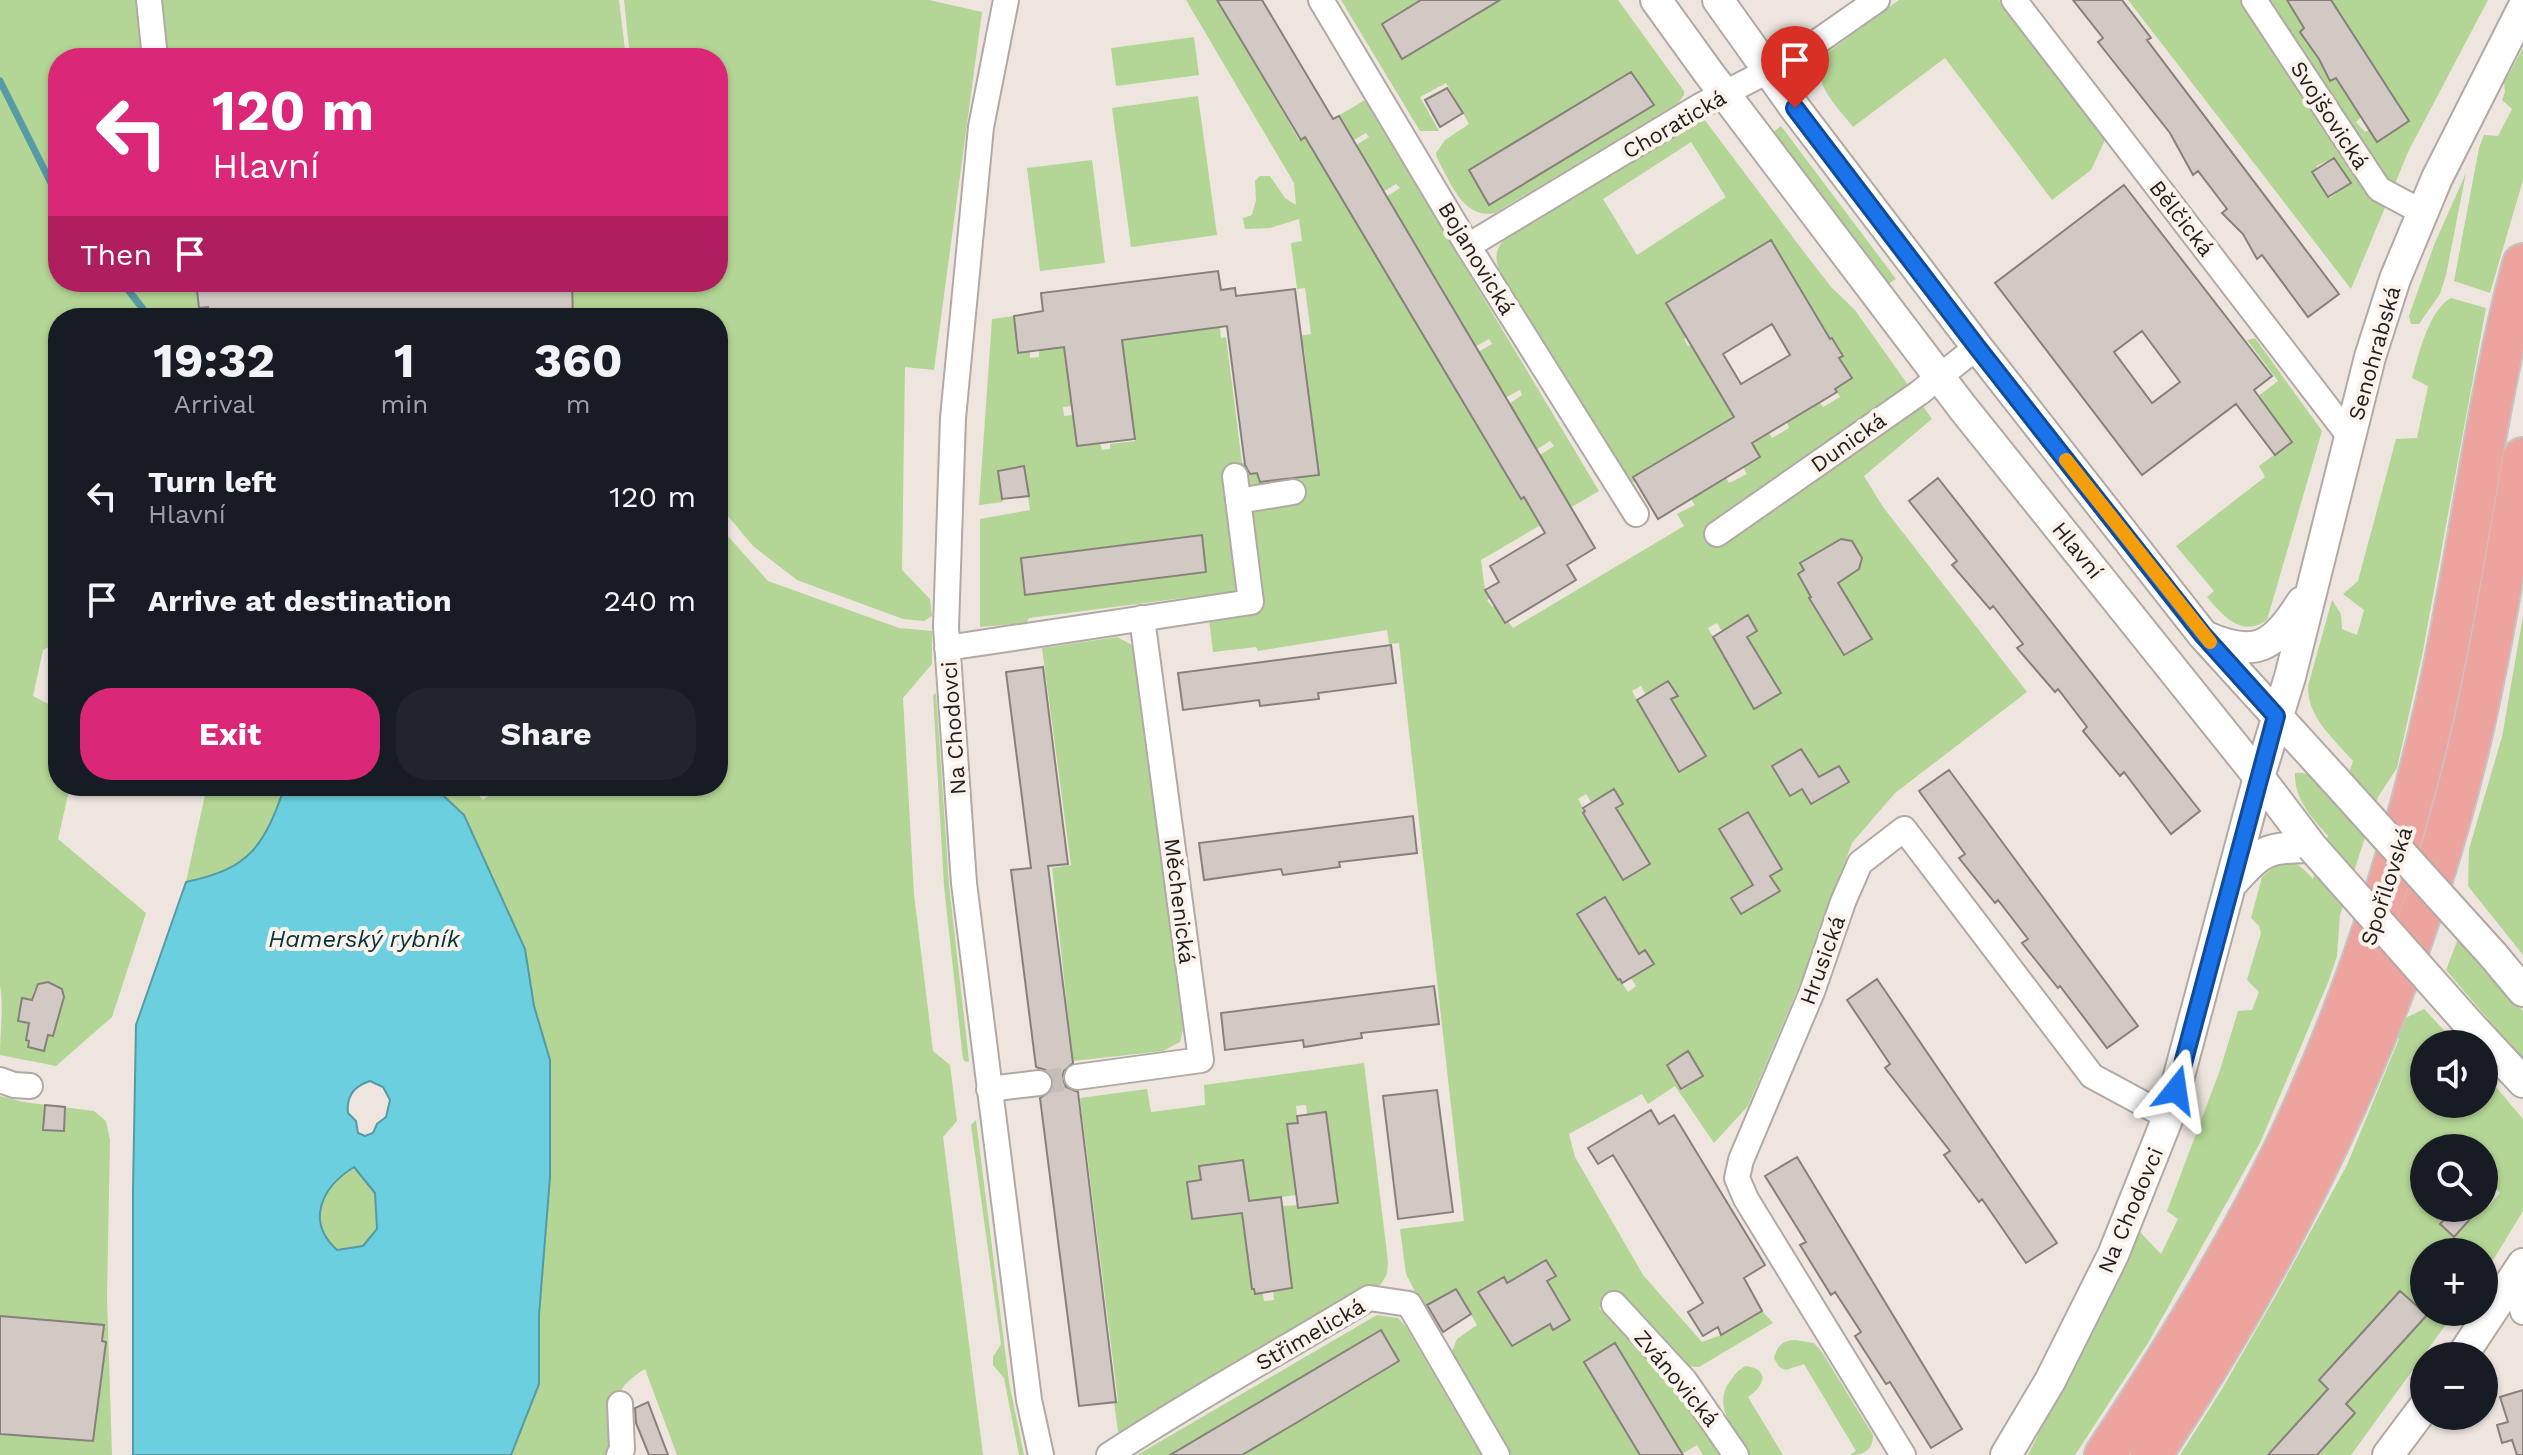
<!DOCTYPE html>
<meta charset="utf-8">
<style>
body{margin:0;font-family:"Work Sans",sans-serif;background:#20242c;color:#f1f3f6;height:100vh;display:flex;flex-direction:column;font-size:30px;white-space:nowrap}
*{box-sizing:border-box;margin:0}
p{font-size:26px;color:#9ea1a6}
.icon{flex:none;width:44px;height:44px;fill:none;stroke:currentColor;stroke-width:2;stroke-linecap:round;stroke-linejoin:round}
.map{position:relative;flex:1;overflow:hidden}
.details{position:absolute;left:48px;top:308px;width:680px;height:488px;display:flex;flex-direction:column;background:#171b24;border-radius:32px;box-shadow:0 2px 6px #0004}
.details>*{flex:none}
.banner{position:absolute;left:48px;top:48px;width:680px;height:244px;border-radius:32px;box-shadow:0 2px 6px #0004;background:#db2777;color:#fff;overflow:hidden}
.fabs{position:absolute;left:2410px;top:1030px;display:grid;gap:16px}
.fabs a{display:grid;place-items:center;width:88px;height:88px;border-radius:50%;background:#171b24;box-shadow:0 2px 6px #0004;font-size:40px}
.pin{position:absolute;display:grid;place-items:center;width:68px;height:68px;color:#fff;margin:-82px -34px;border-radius:50% 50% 50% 0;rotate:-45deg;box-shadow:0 0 8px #0007}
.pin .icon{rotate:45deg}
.me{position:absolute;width:88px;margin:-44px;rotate:15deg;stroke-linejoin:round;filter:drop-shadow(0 0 6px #0008)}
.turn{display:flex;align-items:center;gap:28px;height:168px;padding:0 32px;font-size:36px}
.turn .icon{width:104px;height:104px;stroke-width:2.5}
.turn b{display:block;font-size:56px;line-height:68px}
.then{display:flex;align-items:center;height:76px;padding:0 32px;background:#0003;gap:16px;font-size:30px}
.eta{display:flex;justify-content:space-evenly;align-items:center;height:136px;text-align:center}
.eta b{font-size:48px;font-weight:700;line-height:56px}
.cta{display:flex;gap:16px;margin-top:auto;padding:16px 32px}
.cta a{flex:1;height:92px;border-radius:32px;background:#db2777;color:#fff;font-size:32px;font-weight:700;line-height:92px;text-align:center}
.cta a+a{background:#20242c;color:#f1f3f6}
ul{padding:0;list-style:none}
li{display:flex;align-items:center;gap:24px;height:104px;padding:0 32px}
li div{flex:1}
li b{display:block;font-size:30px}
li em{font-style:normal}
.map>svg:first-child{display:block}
</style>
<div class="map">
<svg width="2523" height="1455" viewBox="0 0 2523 1455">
<rect width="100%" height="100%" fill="#eee5df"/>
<path fill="#b3d595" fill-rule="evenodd" d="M0,0H619L626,58H58V282H718V58H630L624,0H929L982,12L934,370L905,367L902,570L930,599L932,616L924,621L903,619L797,580L753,546L718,504V318H58V642L43,650L33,696L58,709V786H70L58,839L146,913L112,1017L56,1066L0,1055C0,1032 4,1008 0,986ZM56,985L62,1007L59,1008L53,1036L48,1035L29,1043L26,1040L34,990Z
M1186,0H1216L1222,7L1299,140L1305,137L1520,499L1524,497L1529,505L1540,455L1554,446L1550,441L1536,450L1509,404L1522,395L1520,390L1505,398L1478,352L1492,344L1489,339L1475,347L1438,281L1386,197L1400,188L1396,184L1383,192L1355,146L1369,137L1366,133L1352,141L1338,116L1365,100L1599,491L1481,560L1485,590L1490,598L1487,600L1492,607L1494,606L1504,623L1508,621L1513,628L1684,526L1677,514L1695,505L1691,499L1726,478L1729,483L1747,474L1743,467L1760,457L1752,443L1769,433L1772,438L1789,428L1787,422L1820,403L1823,407L1840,397L1835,388L1852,378L1840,358L1843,355L1833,338L1830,339L1789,269L1730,264L1666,303L1686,337L1684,339L1688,346L1691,345L1735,416L1634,477L1636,483L1622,478L1501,276C1494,258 1494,248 1509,235L1697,122L1704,119L1807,256L1831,287L1855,310L1932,419L1864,476L1883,507L2027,692L1895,793L1852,843L1805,972L1748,1106L1714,1143L1675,1086L1648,1104L1642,1094L1569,1134L1575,1157L1643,1275L1702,1342L1721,1335L1762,1311L1773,1323L1699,1367L1685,1366L1617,1293L1599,1308L1691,1407L1721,1455H1703L1697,1445L1682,1454L1615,1343L1584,1362L1640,1455H1508L1450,1357L1457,1339L1477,1325L1456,1289L1423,1307L1406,1274L1400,1229L1464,1221L1399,643L1389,644L1387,630L1258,651L1256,647L1213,652L1206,595L1029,618L1026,623L980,627V519L1030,510L1023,467L1000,470L1003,502L979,505L992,319L1014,316L1019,353L1030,351V358L1039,357V350L1065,347L1072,406L1063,407L1064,416L1073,415L1077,446L1100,443L1102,450L1110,449V444L1135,441L1122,340L1220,327L1221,338L1226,337L1242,463H1244L1246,474L1260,473L1262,482L1319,475L1304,348H1293L1292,337L1311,334L1305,288L1297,289L1291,243L1302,241L1299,219L1270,228L1245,229L1243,218L1252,215L1256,200L1255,181L1260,176H1270L1285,198L1296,205L1294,183ZM1691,142L1726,197L1637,255L1603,199ZM1202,536L1206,572L1025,595L1021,558ZM1840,539L1852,542L1862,558L1859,569L1838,583L1871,639L1845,655L1798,575L1804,570L1801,563ZM1748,616L1757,630L1747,637L1781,692L1755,709L1708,628L1717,623L1722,631ZM1669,681L1677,696L1671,699L1705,756L1678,772L1632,691L1641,686L1646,695ZM1801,749L1819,777L1839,766L1848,781L1811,804L1802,789L1772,767ZM1614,789L1616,808L1650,864L1623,880L1589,824L1591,822L1578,799L1586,794L1591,802ZM1747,812L1782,869L1770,876L1779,891L1732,898L1753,885L1719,829ZM1578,914L1639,954L1645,950L1654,964L1631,978L1636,986L1628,992ZM1689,1052L1703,1076L1682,1090L1666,1064ZM1546,1260L1555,1276L1547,1281L1554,1330L1550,1324L1512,1346L1502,1331L1511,1325L1488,1287L1503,1277L1507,1283Z
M1341,0H1421L1382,24L1402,58L1499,0H1618L1684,91V95L1678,103L1495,213C1463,220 1450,181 1437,158L1436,153L1445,140L1469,124L1446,83L1420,97L1439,131H1420ZM1591,97L1628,120L1489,204L1469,170Z
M1899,0H1999L2105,140L2091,170L2052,200L1945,58L1853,127C1838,107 1810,83 1823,56Z
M2128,0H2287L2304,28L2300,33L2308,43L2312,41L2361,117L2356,122L2365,132L2369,130L2378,142L2409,120L2331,0H2488L2409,150L2351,289ZM2334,158L2350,183L2330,198L2313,175L2318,169L2316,166Z
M1194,37L1199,75L1116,86L1111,48Z
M2523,48V180L2490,293L2454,281L2479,148L2484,135L2498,136L2512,109L2502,100L2505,92L2504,83Z
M1198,96L1217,235L1131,247L1112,108Z
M1781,126L1896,279L1884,287L1770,135Z
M1092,160L1105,263L1040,271L1027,168Z
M2466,173L2446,275L2440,294L2419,324H2411L2409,316L2434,245Z
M2451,298L2486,308L2422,656L2397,768L2378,797L2340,915L2337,956L2329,980L2260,1143L2148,1343L2075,1455H2028L2104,1304L2138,1230L2161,1254L2178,1219L2167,1211L2220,1070L2238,1011L2252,1010L2259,992L2247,980L2261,933L2259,926L2251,918L2262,877L2281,861C2298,861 2303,868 2313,879L2328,836C2312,818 2294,799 2295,773C2315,770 2326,790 2339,803L2353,761C2334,739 2307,717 2308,686L2332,600L2341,614L2342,629L2357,635L2364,610L2343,594L2358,581L2396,439L2417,438L2428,386L2412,378C2419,353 2429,310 2451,298Z
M2255,338L2322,431L2267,620C2242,638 2223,616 2207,597L2214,591L2176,546L2265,477L2259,466L2292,442L2265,406L2241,409L2278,381L2247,340Z
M718,525L768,581L899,628L932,631V664L903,698L914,894L933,1051L950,1065L957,1121L943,1137L983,1455H677L645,1369C606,1392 615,1415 614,1455H511L539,1384V1315L550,1177V1060L534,1006L433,786H470L483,800L501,786H718Z
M2523,616V955L2468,886L2469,849L2502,737Z
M1117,637L1132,645L1136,654L1183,1030L1180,1042L1163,1051L1073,1061L1052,868L1071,865L1042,648Z
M936,693L949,885L969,1061L966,1062L963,1059L944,886L933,695Z
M207,786H285C264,846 250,869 186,882Z
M2458,939L2523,1011V1060L2446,970Z
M2424,1009L2457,1044H2424V1104H2484V1073L2523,1119V1211L2495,1257L2484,1270V1252H2424V1312H2455L2351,1455H2317L2355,1413L2346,1404L2426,1315L2400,1291L2319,1380L2328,1389L2268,1455H2180L2222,1389L2275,1297L2347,1165L2399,1039L2393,1036L2399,1021ZM2462,1144L2463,1148H2484V1178L2500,1193L2489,1206L2490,1208L2484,1203V1208H2480L2455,1235L2440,1224L2447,1217L2437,1208H2424V1196L2414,1186L2416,1187L2424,1178V1148H2458Z
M1364,1063L1388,1262L1387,1274L1381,1284L1121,1434L1118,1432L1114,1402L1118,1401L1080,1098L1147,1089L1151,1112L1205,1105L1204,1085ZM1306,1105L1307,1114L1326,1112L1338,1203L1282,1206L1292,1287L1273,1290L1274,1300L1264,1301L1262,1288L1259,1294H1255L1252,1289L1241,1211L1192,1219L1187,1182L1201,1180L1199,1166L1243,1161L1246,1180L1229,1204L1296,1195L1287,1125L1298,1123L1296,1106Z
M0,1096L23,1102L94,1111L106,1121L110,1140L107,1297L112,1455H0Z
M976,1120L1009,1382L1024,1455H1019L1004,1378L993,1365V1357L1001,1344L971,1125Z
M354,1166L375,1193L377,1229L363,1246L337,1250C305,1220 322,1187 354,1166Z
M1377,1315L1398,1318L1406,1327L1481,1455H1242L1399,1362L1381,1330L1170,1455H1137Z
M1795,1340L1814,1343L1822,1352L1873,1435C1873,1450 1864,1455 1850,1455L1856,1451L1804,1364L1786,1370L1779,1367L1774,1358C1778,1345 1782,1341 1795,1340Z
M1746,1366C1772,1370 1763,1387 1748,1397L1783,1455H1749C1737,1434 1713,1408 1728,1384C1734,1376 1737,1370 1746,1366Z"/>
<path fill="#6bcfdf" stroke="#559aa4" stroke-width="2" fill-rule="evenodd" d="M285,786H433L464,815L525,949L534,1006L550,1060V1177L539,1315V1384L511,1455H133V1189L136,1025L186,882C250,869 264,846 285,786ZM370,1081L383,1087L390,1100L386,1117L377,1124L373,1133L365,1136L358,1133L356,1121L348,1113C346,1096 354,1086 370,1081ZM354,1167L375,1193L377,1229L363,1246L337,1250C305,1221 322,1187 354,1167Z"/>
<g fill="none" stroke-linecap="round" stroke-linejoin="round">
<path stroke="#559aa4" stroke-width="7" d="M0,81L58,197
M122,282L150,318"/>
</g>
<path fill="#d2c9c4" stroke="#88807b" stroke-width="2" fill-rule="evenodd" d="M1217,0H1262L1333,119L1339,116L1595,548L1567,565L1576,580L1505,623L1485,590L1499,582L1490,566L1545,533L1524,497L1521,499L1305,137L1301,140Z
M1421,0H1500L1402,59L1382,24Z
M2073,0H2122L2151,38L2147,40L2339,294L2308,317L2262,255L2257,259L2243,234L2222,213L2227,209L2198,171L2193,175L2170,133L2098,42L2103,38Z
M2287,0H2331L2409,121L2377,142L2336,78L2330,81L2319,59L2300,32L2304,28Z
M1631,72L1654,105L1489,205L1469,170Z
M1447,88L1463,113L1440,127L1425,100Z
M2334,158L2351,183L2328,197L2312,172Z
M2124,185L2272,376L2254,390L2292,442L2275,455L2236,404L2142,475L1995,283ZM2142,331L2180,382L2152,403L2114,352Z
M1771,240L1830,339L1832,338L1843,356L1839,358L1852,378L1835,389L1837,392L1752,443L1760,457L1658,519L1633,477L1734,417L1666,303ZM1772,324L1790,355L1741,384L1723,354Z
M1218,271L1221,290L1235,288L1236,296L1295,289L1319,475L1260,482L1257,473L1250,474L1245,465L1227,326L1122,340L1135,439L1077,446L1064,347L1018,353L1014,316L1043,311L1041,293Z
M196,282H572L573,318H210L208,307L199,308Z
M1024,466L1029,496L1002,499L998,471Z
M1938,478L2200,811L2171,834L2124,772L2120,776L2083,731L2087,727L2058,689L2055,692L2017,648L2023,644L1993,606L1990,609L1952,565L1957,561L1909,501Z
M1202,535L1206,572L1025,595L1021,558Z
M1841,539L1852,541L1862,558L1859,569L1838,583L1872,639L1844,655L1809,598L1811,597L1798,574L1804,570L1800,563Z
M1748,615L1757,631L1747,637L1781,693L1754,709L1713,637Z
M1391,645L1396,683L1318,693L1319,699L1260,706L1259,700L1183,710L1178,673Z
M1043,667L1068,864L1048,866L1073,1063L1064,1071L1062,1078L1066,1087L1078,1092L1116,1402L1079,1406L1040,1098L1052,1090L1054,1080L1046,1070L1036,1067L1011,870L1031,868L1006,672Z
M1668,681L1678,696L1671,699L1706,756L1679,772L1637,700Z
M1801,749L1819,777L1839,766L1849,782L1811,804L1802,789L1790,796L1772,766Z
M1949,770L2138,1026L2107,1048L2060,986L2058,988L2022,943L2028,939L1998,900L1995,903L1959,858L1965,854L1919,791Z
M1614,789L1623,804L1616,808L1650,864L1623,880L1583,813L1585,811L1583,808Z
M1748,812L1782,869L1770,876L1780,891L1741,914L1731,898L1753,885L1719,829Z
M1413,816L1417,853L1339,862L1340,867L1283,875L1281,869L1204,880L1199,843Z
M1605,897L1639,954L1645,950L1654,964L1622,983L1620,979L1618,980L1577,914Z
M1877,979L2057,1243L2026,1263L1982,1199L1979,1202L1944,1155L1950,1151L1885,1068L1890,1064L1847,1000Z
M48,982L62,989L64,997L53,1036L48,1035L44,1051L28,1047L29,1041L26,1040L29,1023L18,1021L22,998L32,1000L38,984Z
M1434,986L1439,1024L1361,1033L1362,1038L1304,1047L1303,1040L1225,1050L1221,1013Z
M1688,1051L1703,1076L1681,1089L1667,1065Z
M1437,1090L1453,1212L1398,1219L1383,1096Z
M45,1105L65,1107L64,1131L43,1130Z
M1651,1110L1659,1124L1674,1115L1765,1265L1744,1278L1762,1311L1721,1335L1718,1327L1703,1336L1688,1312L1703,1303L1613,1155L1598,1164L1588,1148Z
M1326,1112L1338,1203L1298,1208L1287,1124L1298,1123L1297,1116Z
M1797,1157L1962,1429L1931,1448L1890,1382L1886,1384L1855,1336L1861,1332L1835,1292L1831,1295L1800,1245L1806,1242L1765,1176Z
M1243,1160L1249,1201L1281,1197L1292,1288L1255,1294L1254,1289H1252L1242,1213L1192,1219L1187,1182L1201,1180L1199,1166Z
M2455,1208H2480L2454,1237L2440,1224Z
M1546,1260L1556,1276L1547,1281L1570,1320L1553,1330L1550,1324L1512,1346L1478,1292L1504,1277L1507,1283Z
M1456,1289L1471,1314L1443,1332L1427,1305Z
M2400,1291L2427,1315L2346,1404L2355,1413L2317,1455H2268L2328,1389L2319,1380Z
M0,1316L104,1325L102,1341L106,1342L93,1441L0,1434Z
M1381,1330L1399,1361L1296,1423L1242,1455H1170Z
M1615,1343L1683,1455H1640L1584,1362Z
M2523,1390V1455H2517L2512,1440L2502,1443L2497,1425L2508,1422L2500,1397Z
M648,1402L668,1455H649L636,1423L635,1408Z"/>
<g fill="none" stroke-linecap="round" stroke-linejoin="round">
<path stroke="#c5bdb8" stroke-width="24" stroke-dasharray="24 12" stroke-linecap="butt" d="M1039,1083L1077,1077"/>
<defs>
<path id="minor" d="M149,0L155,58
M1006,0L981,127L953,418L946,627L964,883L1029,1400L1041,1455
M1321,0L1468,246L1636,514
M2014,0L2350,437
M2254,0L2379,189L2422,212
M1468,246L1700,106L1797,56L1877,0
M1238,501L1293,492
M1717,534L1919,393L1977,347
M947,648L1251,602L1235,476
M1077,1077L1201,1060L1142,618
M0,1080L14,1085L30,1086
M989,1089L1039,1083
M2513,1281L2523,1312
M1614,1304L1685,1381L1736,1455
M619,1455L622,1449L620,1404
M1109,1455C1194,1399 1282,1351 1369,1298L1409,1304L1497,1455
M1903,1455L1746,1199L1737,1178L1741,1160L1812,992L1843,902L1860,863L1904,829L2092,1076L2168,1117"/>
<path id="tertiary" d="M1656,0L1708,72L1963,408L2259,777L2312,847
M1718,0L1795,108L1977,347L2203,635L2335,780
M2204,636C2256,659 2274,647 2302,602
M2234,881C2263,848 2268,848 2312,847
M2493,955L2523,991
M2469,1024L2523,1082
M2462,1356L2523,1264
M2006,1455L2050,1381L2113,1255L2168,1117L2259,777L2290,677L2370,357L2395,279L2437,178L2523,8
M2388,1455L2424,1407"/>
<path id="trunk" d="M2105,1455C2171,1356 2234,1253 2286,1146C2351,1009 2399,864 2433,717C2468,567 2483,413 2523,264
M2151,1455C2295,1239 2407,1003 2468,750C2491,654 2506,556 2523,458"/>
</defs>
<use href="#minor" stroke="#b2a9a4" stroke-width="28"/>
<use href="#tertiary" stroke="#b2a9a4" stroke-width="34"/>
<use href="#trunk" stroke="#c5c4c4" stroke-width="44"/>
<use href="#minor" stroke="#fff" stroke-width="24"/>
<use href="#tertiary" stroke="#fff" stroke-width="30"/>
<use href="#trunk" stroke="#eea49e" stroke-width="40"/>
<defs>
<path id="tertiary-bridge" d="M2335,780L2493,955
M2312,847L2469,1024"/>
</defs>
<use href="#tertiary-bridge" stroke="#b2a9a4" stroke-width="34" stroke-linecap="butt"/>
<use href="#tertiary-bridge" stroke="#fff" stroke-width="30"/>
</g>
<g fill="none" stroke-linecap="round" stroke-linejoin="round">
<defs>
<path id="route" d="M1795,108L1977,347L2203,635L2276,716L2176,1090"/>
</defs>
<use href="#route" stroke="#114b97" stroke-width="20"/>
<use href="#route" stroke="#1a73e8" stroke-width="14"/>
<path stroke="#f59e0b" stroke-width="14" d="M2066,460L2210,642"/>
</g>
<g text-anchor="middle" stroke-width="8" stroke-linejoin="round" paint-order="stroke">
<g font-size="22" fill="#211e1c" stroke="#fbf2ec">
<text transform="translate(2330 115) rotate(57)" y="8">Svojšovická</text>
<text transform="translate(1674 124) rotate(-30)" y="8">Choratická</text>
<text transform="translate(2182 218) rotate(52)" y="8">Bělčická</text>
<text transform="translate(1477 258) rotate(59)" y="8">Bojanovická</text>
<text transform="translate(2374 353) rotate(-74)" y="8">Senohrabská</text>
<text transform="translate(1848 442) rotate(-35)" y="8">Dunická</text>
<text transform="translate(2078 550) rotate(51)" y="8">Hlavní</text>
<text transform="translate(953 728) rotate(-94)" y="8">Na Chodovci</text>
<text transform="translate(2386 886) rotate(-72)" y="8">Spořilovská</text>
<text transform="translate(1180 901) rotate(83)" y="8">Měchenická</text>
<text transform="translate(1822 960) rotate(-70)" y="8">Hrusická</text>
<text transform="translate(2130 1210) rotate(-67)" y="8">Na Chodovci</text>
<text transform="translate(1310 1334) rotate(-30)" y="8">Střimelická</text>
<text transform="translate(1677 1378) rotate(50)" y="8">Zvánovická</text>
</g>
<g font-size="24" font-style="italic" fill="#02343b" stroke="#fbf2ec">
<text x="364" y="947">Hamerský rybník</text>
</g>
</g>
</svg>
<div class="fabs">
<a><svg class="icon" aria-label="sound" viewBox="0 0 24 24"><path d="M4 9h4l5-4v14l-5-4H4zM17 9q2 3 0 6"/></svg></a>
<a><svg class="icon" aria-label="search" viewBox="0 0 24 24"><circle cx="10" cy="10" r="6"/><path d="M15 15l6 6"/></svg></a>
<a>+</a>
<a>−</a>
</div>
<div class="pin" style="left:1795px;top:108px;background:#d93025"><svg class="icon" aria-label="arrive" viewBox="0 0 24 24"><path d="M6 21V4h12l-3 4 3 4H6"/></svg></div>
<svg class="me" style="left:2176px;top:1090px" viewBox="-20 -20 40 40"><path d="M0-17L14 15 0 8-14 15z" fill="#1a73e8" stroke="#fff" stroke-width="4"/></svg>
<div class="banner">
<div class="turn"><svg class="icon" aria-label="left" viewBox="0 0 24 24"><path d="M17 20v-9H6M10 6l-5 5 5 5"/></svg><div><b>120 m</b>Hlavní</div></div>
<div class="then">Then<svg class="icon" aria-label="arrive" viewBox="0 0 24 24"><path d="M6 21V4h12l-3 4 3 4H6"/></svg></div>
</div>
<section class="details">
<div class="eta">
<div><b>19:32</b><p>Arrival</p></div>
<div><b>1</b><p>min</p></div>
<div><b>360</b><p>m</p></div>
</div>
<ul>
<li><svg class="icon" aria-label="left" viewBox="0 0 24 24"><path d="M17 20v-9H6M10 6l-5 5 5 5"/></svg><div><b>Turn left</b><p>Hlavní</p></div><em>120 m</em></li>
<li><svg class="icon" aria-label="arrive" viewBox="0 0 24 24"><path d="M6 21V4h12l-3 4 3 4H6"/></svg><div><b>Arrive at destination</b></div><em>240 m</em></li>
</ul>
<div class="cta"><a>Exit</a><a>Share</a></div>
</section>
</div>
